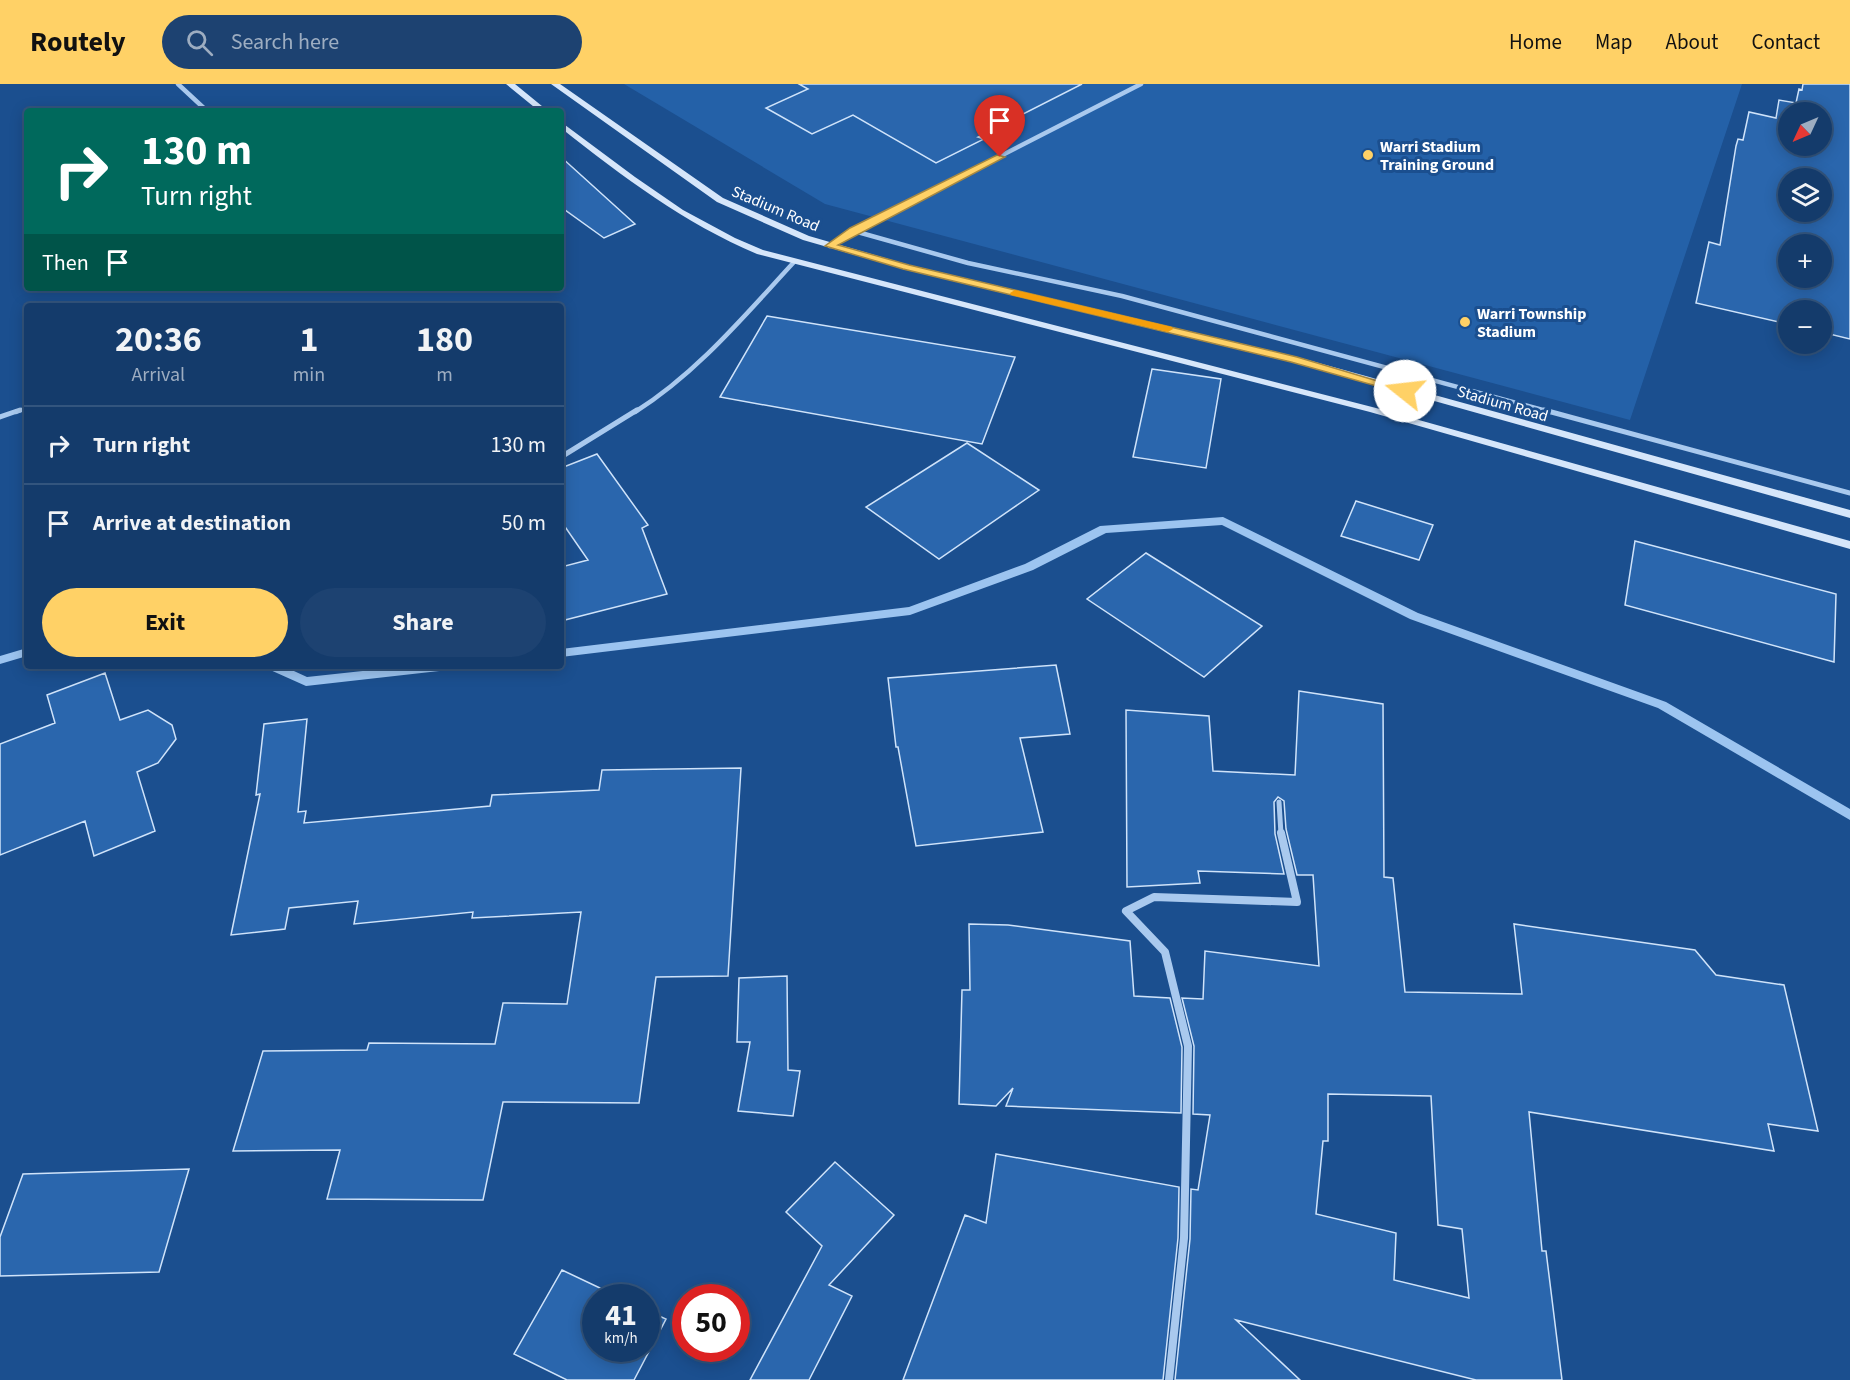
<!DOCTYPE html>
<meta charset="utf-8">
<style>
body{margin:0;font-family:"Source Sans 3",sans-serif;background:#1d4271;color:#f1f3f6;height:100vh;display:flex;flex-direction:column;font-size:22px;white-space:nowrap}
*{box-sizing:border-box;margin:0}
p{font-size:20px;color:#9dadc1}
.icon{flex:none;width:33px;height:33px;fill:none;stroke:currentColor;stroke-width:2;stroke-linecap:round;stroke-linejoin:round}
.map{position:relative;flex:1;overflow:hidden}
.drawer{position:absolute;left:24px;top:219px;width:540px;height:366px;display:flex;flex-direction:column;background:#143b6b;border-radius:6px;box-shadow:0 3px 15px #0003,0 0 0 2px #33557e}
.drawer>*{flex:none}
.banner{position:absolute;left:24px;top:24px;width:540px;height:183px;border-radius:6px;box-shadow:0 3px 15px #0003,0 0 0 2px #33557e;background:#00695c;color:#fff;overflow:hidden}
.needle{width:39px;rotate:226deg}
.fabs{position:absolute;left:1778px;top:18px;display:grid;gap:12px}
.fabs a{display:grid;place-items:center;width:54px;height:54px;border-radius:50%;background:#143b6b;box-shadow:0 3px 15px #0003,0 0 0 2px #33557e;font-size:30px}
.speed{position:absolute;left:582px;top:1200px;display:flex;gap:12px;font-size:30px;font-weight:700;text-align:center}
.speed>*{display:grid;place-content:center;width:78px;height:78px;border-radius:50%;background:#143b6b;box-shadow:0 3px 15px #0003,0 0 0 2px #33557e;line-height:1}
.speed small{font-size:15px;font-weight:400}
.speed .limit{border:9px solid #d22;background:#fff;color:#111}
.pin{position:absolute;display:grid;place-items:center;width:51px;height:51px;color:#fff;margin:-62px -26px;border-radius:50% 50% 50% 0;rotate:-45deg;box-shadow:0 0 6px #0007}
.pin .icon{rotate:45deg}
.me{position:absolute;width:66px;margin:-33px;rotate:286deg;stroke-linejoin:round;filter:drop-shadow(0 0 4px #0008)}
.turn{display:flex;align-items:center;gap:21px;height:126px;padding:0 18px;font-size:27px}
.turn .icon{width:78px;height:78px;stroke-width:2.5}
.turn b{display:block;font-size:42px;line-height:51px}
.then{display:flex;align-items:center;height:57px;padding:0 18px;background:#0003;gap:12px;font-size:22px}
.eta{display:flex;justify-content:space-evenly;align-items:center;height:102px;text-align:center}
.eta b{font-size:36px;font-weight:700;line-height:42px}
.primary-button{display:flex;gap:12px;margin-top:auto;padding:12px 18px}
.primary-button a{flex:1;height:69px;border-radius:36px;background:#ffd166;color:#111;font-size:24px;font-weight:700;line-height:69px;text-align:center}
.primary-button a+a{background:#1d4271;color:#f1f3f6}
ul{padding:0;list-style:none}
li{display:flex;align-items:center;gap:18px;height:78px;padding:0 18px;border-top:2px solid #33557e}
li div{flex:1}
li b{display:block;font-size:22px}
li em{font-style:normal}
header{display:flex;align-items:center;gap:36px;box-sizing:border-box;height:84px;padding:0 30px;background:#ffd166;color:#111}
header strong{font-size:28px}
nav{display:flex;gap:33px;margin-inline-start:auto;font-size:21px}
.search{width:420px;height:54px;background:#1d4271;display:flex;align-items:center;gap:15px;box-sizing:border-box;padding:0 21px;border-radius:33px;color:#9dadc1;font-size:22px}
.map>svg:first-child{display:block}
</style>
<header>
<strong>Routely</strong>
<div class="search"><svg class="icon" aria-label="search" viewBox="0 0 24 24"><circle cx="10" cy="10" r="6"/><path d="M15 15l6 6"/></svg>Search here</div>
<nav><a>Home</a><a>Map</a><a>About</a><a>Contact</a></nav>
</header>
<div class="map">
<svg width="1850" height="1296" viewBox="0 0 1850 1296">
<rect width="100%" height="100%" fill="#1b4f8f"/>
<path fill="#2461a8" d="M624,0H1742L1630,336L825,120Z"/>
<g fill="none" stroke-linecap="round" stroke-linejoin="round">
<path fill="#9cc4f0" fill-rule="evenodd" d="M1223,433L1418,529L1666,618L1850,725V736L1658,624L1410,535L1222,441L1106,449L1033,486L910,531L561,573V565L909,523L1025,480L1100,442Z
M27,564V572L0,580V572Z
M266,582H283L307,593L409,582H454L448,586L306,602L268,585Z"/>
</g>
<path fill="#2a66ad" stroke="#cfe3fa" stroke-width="1.5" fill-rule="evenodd" d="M799,0H1082L978,53L984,55L936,79L853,31L812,50L766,24L808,5Z
M1803,0H1850V255L1821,248V226H1788V240L1696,219L1709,158L1720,161L1736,62L1738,55L1743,56L1749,28L1776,34L1779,16L1796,19L1799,5L1802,6ZM1788,28H1821V62H1788ZM1788,94H1821V128H1788ZM1788,160H1821V194H1788Z
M561,73L635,140L604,154L561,123Z
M767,232L1015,273L982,360L720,313Z
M1152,285L1221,295L1206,384L1133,373Z
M967,359L1039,406L939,475L866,423Z
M597,370L648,441L642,444L667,510L561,537V483L588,476L561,437V384Z
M1356,417L1433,441L1419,476L1341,452Z
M1635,457L1836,510L1834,578L1625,521Z
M1146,469L1262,542L1204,593L1087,515Z
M1056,581L1070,650L1020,654L1043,748L916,762L898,663H896L888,594Z
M105,589L120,636L148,626L172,641L176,655L158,679L137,688L155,747L94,772L85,737L0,771V660L55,639L47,611Z
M1299,607L1383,620L1384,793L1393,794L1405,908L1522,910L1514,840L1695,866L1716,891L1784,901L1818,1047L1768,1040L1774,1067L1529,1028L1542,1167H1546L1562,1296H1476L1236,1236L1300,1296H1175L1190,1155L1191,1105L1198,1106L1210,1031L1193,1030L1194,962L1182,914L1203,915L1205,867L1319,882L1313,791H1297L1286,745L1284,717L1278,713L1274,718L1275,750L1284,790L1198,787L1200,799L1127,803L1126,626L1209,632L1213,687L1295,691ZM1328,1010L1431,1012L1438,1141L1462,1145L1469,1214L1394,1196L1396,1149L1316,1130L1323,1057H1328Z
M307,635L298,728L306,727L304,739L490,722L492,711L599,706L602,686L741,684L728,892L656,893L639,1019L503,1018L483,1116L327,1115L340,1066L233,1067L263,967L367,966L369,959L495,960L503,919L567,920L581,828L472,834L473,828L354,840L358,817L289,824L285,845L231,851L260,710L256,711L264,640Z
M969,840L1008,841L1130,857L1134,912L1170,914L1182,963L1181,1029L1006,1022L1013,1004L996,1022L959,1020L962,906H970Z
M787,892L788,986L800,987L793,1032L738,1027L750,958H737L739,894Z
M996,1070L1179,1103L1178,1154L1163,1296H903L965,1131L986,1139Z
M835,1078L894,1131L829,1201L852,1212L809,1296H750L822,1162L786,1128Z
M189,1085L159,1188L0,1192V1153L23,1090Z
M562,1186L621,1214H596V1264H646V1226L666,1235L634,1296H567L514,1270Z"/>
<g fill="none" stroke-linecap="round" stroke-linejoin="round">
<path stroke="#a9c9ee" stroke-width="4.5" d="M178,0L207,27
M854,147L968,179L1122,212L1550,328
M830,162L854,147L1141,0
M16,328L27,324
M635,328C697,289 745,231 794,178"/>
<path stroke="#a9c9ee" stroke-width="5" d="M1544,326L1850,409
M0,333L20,326
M561,373L637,326
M1279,718L1281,750"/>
<path stroke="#a9c9ee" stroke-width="8" d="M1169,1296L1184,1154L1188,962L1165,868L1126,827L1154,813L1297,818L1281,749"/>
<path fill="#d6e6fa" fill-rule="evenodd" d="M506,0H515L548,27H539Z
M551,0H560L723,114L809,152L909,181L1297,273L1850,426V434L1292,277L904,185L803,156L717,118Z
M561,38L635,93L683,126L735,154L763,166L1376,324L1850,457V465L1370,328L757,170C684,139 623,93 561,44Z"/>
</g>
<path fill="#ffd166" stroke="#a68842" stroke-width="1.5" d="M997,71L1005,73L838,161L909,181L1297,273L1411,307L1405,310L1291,278L903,185L825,162L850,144Z"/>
<path fill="#f59e0b" d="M1015,206L1172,243L1173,245L1168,248L1011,211L1010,209Z"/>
<g fill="#ffd166" stroke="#1b4f8f" stroke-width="2">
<circle cx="1368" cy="71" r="6"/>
<circle cx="1465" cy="238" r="6"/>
</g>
<g text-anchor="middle" stroke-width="6" stroke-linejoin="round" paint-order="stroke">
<g font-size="16" font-weight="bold" fill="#fff" stroke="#1b4f8f" text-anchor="start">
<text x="1380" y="68">Warri Stadium<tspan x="1380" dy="18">Training Ground</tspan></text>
<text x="1477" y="235">Warri Township<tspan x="1477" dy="18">Stadium</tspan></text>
</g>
<g font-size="16" fill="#fff" stroke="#1b4f8f">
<text transform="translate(776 124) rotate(23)" y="6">Stadium Road</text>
<text transform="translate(1503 319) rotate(16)" y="6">Stadium Road</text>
</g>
</g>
</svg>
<div class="fabs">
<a><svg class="needle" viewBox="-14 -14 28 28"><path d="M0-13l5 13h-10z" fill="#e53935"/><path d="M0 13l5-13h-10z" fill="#9dadc1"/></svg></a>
<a><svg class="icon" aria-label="layers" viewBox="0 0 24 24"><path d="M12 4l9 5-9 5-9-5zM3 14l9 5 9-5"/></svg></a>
<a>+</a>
<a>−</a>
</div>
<div class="speed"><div>41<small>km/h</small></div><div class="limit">50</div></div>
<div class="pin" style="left:1000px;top:73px;background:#d93025"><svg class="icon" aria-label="arrive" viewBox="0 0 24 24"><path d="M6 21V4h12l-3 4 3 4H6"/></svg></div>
<svg class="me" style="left:1405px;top:307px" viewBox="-20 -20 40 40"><circle r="19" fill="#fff"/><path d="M0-13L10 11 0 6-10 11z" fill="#ffd166"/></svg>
<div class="banner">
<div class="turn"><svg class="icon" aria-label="right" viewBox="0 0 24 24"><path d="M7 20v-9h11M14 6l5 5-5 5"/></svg><div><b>130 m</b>Turn right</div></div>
<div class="then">Then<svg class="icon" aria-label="arrive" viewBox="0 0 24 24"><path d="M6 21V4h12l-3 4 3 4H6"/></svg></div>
</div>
<section class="drawer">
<div class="eta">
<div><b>20:36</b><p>Arrival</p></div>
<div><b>1</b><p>min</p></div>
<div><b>180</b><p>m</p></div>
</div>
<ul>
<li><svg class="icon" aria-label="right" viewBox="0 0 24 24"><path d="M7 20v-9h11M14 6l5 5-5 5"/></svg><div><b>Turn right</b></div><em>130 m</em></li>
<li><svg class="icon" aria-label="arrive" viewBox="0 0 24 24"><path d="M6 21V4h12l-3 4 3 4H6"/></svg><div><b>Arrive at destination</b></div><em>50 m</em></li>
</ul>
<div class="primary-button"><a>Exit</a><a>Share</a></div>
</section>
</div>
